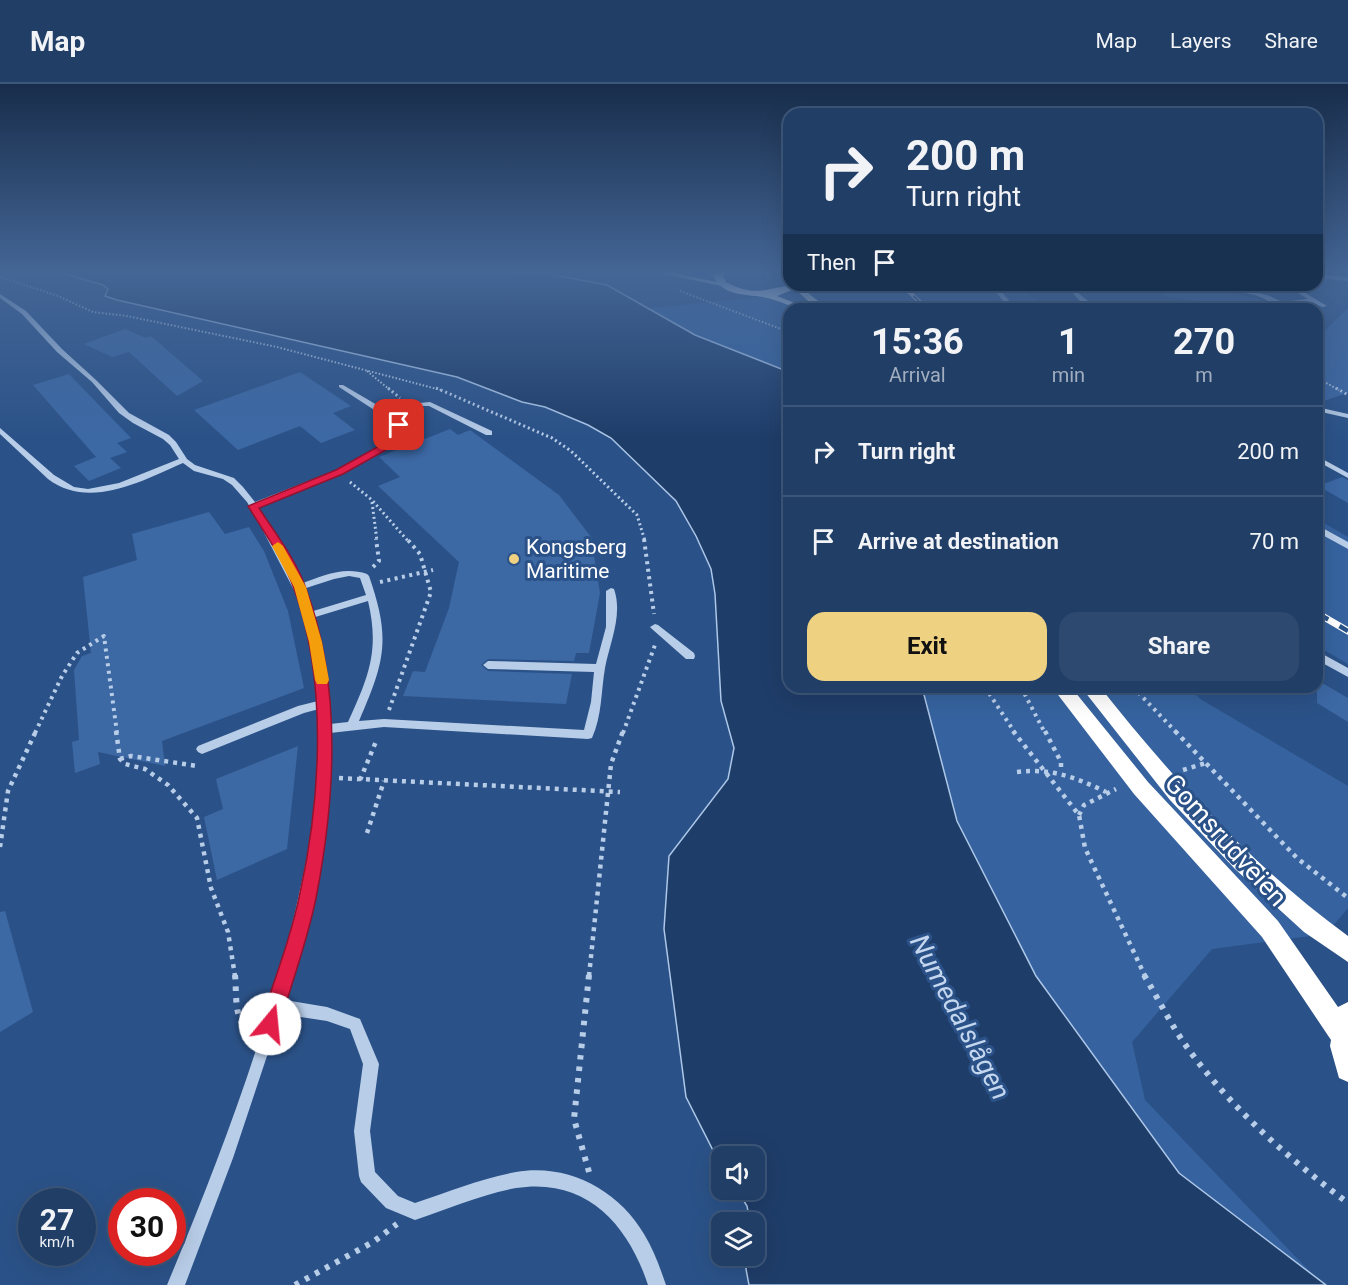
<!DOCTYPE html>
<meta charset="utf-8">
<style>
body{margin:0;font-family:Roboto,sans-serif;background:#2d496f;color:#f1f3f6;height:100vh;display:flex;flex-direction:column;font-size:22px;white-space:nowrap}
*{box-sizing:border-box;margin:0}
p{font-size:20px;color:#a2aebf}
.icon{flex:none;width:33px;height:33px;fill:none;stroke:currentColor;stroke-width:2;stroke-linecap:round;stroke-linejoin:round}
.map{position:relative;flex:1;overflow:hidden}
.drawer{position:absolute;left:783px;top:219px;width:540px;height:390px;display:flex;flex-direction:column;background:#203e66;border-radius:18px;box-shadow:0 6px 24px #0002,0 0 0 2px #3d577a}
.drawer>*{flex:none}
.hud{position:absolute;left:783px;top:24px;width:540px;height:183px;border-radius:18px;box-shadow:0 6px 24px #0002,0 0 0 2px #3d577a;background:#203e66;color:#f1f3f6;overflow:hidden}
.fabs{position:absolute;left:711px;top:1062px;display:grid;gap:12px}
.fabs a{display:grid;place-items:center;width:54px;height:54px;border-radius:12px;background:#203e66;box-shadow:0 6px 24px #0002,0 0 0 2px #3d577a;font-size:30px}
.speed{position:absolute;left:18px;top:1104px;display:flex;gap:12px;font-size:30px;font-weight:700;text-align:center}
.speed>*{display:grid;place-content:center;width:78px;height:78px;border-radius:50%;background:#203e66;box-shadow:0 6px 24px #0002,0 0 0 2px #3d577a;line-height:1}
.speed small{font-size:15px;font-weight:400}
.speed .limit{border:9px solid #d22;background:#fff;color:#111}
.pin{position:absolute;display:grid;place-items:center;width:51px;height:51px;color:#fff;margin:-26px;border-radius:12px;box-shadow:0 3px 9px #0006}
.me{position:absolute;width:66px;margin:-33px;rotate:17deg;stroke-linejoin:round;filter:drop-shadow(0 0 4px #0008)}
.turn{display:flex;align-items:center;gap:21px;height:126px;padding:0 24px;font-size:27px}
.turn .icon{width:78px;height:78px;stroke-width:2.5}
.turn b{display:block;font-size:42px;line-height:51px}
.then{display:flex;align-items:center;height:57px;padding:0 24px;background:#0003;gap:12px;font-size:22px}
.eta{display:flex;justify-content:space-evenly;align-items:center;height:102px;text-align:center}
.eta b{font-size:36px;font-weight:700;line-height:42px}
.primary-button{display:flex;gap:12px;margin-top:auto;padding:12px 24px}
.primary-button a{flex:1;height:69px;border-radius:18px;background:#eed181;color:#111;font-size:24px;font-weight:700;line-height:69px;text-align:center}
.primary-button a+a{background:#2d496f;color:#f1f3f6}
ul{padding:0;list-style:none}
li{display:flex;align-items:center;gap:18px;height:90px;padding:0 24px;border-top:2px solid #3d577a}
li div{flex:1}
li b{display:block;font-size:22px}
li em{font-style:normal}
header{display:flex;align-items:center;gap:36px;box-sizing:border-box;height:84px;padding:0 30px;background:#203e66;border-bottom:2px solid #3d577a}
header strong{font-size:28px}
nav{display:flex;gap:33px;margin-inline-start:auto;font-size:21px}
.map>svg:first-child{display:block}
</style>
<header>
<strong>Map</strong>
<nav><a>Map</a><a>Layers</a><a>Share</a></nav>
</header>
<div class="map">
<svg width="1348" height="1201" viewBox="0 0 1348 1201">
<rect width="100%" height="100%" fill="#2b5288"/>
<path fill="#36639f" d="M881,201H1017L1047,225H789V288L695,251L650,224Z
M1317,435L1348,453V580L1317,562Z
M922,603H1186L1202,616L1348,702V824L1326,850L1212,865L1132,958L1145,1016L1314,1192L1179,1089L1036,892L957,737Z"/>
<path fill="#1f3d69" stroke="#adc7e8" stroke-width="1.5" d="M52,186L543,189L607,201L695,251L789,288V603H922L957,737L1036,892L1179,1089L1326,1201H749L746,1185L749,1172H754V1138H750L747,1122L737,1106H754V1072H722L721,1082L686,1013L664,845L669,772L728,695L734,664L721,617L715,510L711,485L696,452L676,417L611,354L588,341L545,323L522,318L457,293L117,216L105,212L108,205L103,201Z"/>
<path fill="#3c68a4" d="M1164,201H1191L1207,207L1254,213L1261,216L1263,225H1233V222L1163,212Z
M1348,224V309L1317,319V254Z
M125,245L146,254L151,252L203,297L177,312L129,268L112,273L84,260Z
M300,288L351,322L333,329L355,346L321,359L300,342L238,366L194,326Z
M69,290L131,354L117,359L127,368L110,374L121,384L89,397L74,382L96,373L33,301Z
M450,345L458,351L470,346L559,411L591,453L600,509L589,569H576L574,577L488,575L481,581L488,587L572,590L566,620L403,612L413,587L425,588L449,524L459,478L378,402L400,393L379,373Z
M1342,393L1348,396V419L1318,402Z
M209,428L225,450L249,443L264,467L288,527L304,604L162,657L165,682L98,668L100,680L75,689L72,658L79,656L74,586L82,572L91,569L83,493L137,476L132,450Z
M1317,596L1348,614V638L1317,619Z
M298,662L287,765L217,796L204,733L223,725L216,695Z
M5,827L33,928L0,948V828Z"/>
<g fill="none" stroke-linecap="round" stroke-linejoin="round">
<path stroke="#b8cde8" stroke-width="2" stroke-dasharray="1.5 2" stroke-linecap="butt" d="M616,186L636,192
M0,193L58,212L93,228L127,232L277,263L441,306
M680,207L789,248
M367,287L390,306
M1317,294L1339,306"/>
<path stroke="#b8cde8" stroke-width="3" stroke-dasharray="2 3" stroke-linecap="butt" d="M388,304L400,314
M436,304L552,354L571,367L637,431L645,457
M1336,304L1348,311
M350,398L372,416L408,457
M372,418L377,457"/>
<path stroke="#b8cde8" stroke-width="4" stroke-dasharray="3 4.5" stroke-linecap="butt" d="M644,455L654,530
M373,483L379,477L376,455
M380,498L433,486
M985,603L1015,649
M1021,603L1045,649
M1133,603L1177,649
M389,626L431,508L420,470L407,455
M35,649L62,592L77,569L104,552L117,649
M623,649L655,561"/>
<path stroke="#b8cde8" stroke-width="4.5" stroke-dasharray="4 5" stroke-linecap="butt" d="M116,647L120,675L125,680L145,685L168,701L197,734L211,804L228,848L235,892
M1013,647L1079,731L1085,764L1145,892
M1045,647L1061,678V687
M1175,647L1297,774L1348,814
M120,675L131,672L197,682
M1183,686L1206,679
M1017,688C1051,684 1075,693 1106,708
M339,694L620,708
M360,696L377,655
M1079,731L1084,721L1116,705
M367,749L384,697
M0,763L8,707L36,647
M589,892L611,680L623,647"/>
<path stroke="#b8cde8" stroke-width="6" stroke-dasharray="4.5 7" stroke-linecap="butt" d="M235,891C237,911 233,937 251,950
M589,891L574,1035L589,1088
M1144,891C1159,916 1172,943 1189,966C1234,1027 1288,1074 1348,1119
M295,1201L373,1158L397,1140"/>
<path fill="#b8cde8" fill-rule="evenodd" d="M1317,190L1348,193V197L1317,194Z
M990,201H996L1016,225H1010Z
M1068,201H1074L1077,208L1098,225C1085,225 1074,212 1068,201Z
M1193,201H1211L1244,205L1270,212L1282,218L1308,215L1285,201H1292L1327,222L1322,223L1312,218L1286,221L1291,225C1279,225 1267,215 1255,211C1236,206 1210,208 1193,201Z
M0,210L26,227L62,265L96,296L129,329L169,351L176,358L187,375L195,381L234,394L243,403L255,418L336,386L393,355L395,342L385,333L339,303V301H343L389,328L419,319L430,318L492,347V351H486L429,322H422L393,332L403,341L400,358L342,390L258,423L275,452L300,500C323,492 343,482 367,490L369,492C391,555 385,577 359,637L384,635L584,646L591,618L594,588L488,585L483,581L488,577L596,580L606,543V507L611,504L614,505C623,531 610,558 605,584C601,607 602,632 592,654L588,655L384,643L330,649C330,664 331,680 330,695C326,770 306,845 285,916L327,923L360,935L379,980L370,1047L375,1088L398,1112L415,1119C448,1108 482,1094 516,1088C568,1079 618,1106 644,1150C654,1166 660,1184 666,1201H648C628,1140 586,1093 516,1104C482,1110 448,1125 415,1136L386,1124L361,1098L359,1092L354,1047L363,980L350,945L327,937L281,930L233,1074L185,1201H167C222,1069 274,932 303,792C312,750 318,708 319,665C319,652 320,638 319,625L304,629L202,670L198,668L196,665L198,662L298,622L318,617L313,571L296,510L259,439L247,418L232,401L223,395L194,387L183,379C142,397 89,426 48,395L0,350V344L54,391L74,403L88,405L119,399L179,375L170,361L163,355L133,339L119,329L92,298L57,268L22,230L0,214ZM349,492L360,494L366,511L310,528L303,505L334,495ZM368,517C380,567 368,594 348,638L330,640L323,571L312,534Z
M1317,323L1348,330V334L1317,327Z
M1317,372L1348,389V394L1317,377Z
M1317,441L1348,458V465L1317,448Z
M655,540L658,541L694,569L695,572L694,575H686L652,545L650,543Z
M1317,567L1348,584V593L1317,576Z"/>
<path fill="#fafcfe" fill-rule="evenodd" d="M644,186H661L726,200L722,202Z"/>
<path fill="#fff" fill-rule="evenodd" d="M718,186H728L723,192L726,198C759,216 770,201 800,201L798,203L802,204L828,225H817L795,205L777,212L810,225C792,225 780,216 763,213C744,210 723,212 713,192Z
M1052,603H1071L1148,698L1278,837L1338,923L1348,918V998L1339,994L1330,962L1331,956L1262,853L1134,710Z
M1081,603H1100C1173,695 1252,782 1348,852V878L1304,848L1235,785L1170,716Z"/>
<defs>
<path id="rail-far1" d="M902,201L927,225"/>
<path id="rail" d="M1317,529L1348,547"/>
</defs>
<use href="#rail-far1" stroke="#fff" stroke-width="4"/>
<use href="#rail" stroke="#fff" stroke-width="7"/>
<use href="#rail-far1" stroke="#2b5288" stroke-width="2" stroke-dasharray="8" stroke-linecap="butt"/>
<use href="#rail" stroke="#2b5288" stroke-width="4.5" stroke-dasharray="13" stroke-linecap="butt"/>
</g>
<linearGradient id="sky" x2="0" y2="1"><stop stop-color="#182d4b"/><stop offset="0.53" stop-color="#446696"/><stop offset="1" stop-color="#446696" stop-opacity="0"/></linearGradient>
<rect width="1348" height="354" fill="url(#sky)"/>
<path fill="#e11d48" stroke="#92132f" stroke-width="1.5" d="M395,339L403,341L400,358L343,390L259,424C275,449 295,474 305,502C342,599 336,709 317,809C309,853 292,897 280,940L277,947L270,950L263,947L260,940C274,897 291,853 300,809C321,713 328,595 293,502C282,473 264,448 248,422L336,386L392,355Z"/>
<path fill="#f59e0b" d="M278,458L283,462L306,503L322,558L329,596L327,600H317L315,596L309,558L294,503L272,462Z"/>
<circle fill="#eed181" stroke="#2b5288" stroke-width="2" cx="514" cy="475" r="6"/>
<g text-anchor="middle" stroke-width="6" stroke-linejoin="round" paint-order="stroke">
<g font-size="21" fill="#fff" stroke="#2b5288" text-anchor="start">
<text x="526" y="470">Kongsberg<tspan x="526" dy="24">Maritime</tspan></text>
</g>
<g font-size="26" fill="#fff" stroke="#2b5288">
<text transform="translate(1226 756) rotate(48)" y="9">Gomsrudveien</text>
</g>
<g font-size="27" font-style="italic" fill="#c4d7ef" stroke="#2b5288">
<text transform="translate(960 933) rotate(62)" y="9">Numedalslågen</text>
</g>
</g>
</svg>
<div class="fabs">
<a><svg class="icon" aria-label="sound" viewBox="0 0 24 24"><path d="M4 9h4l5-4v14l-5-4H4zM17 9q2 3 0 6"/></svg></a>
<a><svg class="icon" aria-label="layers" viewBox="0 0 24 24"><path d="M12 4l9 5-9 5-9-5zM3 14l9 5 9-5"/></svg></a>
</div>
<div class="speed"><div>27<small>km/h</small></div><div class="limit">30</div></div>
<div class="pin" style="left:399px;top:341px;background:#d93025"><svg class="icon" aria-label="arrive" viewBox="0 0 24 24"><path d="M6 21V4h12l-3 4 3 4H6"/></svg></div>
<svg class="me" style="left:270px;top:940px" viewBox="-20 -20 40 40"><circle r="19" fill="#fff"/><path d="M0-13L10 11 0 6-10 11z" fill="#e11d48"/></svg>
<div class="hud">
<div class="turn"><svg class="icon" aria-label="right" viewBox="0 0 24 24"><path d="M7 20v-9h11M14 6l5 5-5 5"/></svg><div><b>200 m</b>Turn right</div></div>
<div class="then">Then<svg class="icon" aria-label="arrive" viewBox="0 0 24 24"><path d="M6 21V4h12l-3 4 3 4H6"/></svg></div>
</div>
<section class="drawer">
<div class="eta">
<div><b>15:36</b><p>Arrival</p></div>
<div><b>1</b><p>min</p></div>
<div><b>270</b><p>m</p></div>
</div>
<ul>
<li><svg class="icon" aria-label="right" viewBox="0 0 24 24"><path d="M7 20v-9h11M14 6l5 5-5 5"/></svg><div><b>Turn right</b></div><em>200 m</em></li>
<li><svg class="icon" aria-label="arrive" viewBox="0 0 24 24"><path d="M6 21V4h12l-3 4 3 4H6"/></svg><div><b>Arrive at destination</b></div><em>70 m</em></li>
</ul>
<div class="primary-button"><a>Exit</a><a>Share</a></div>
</section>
</div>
